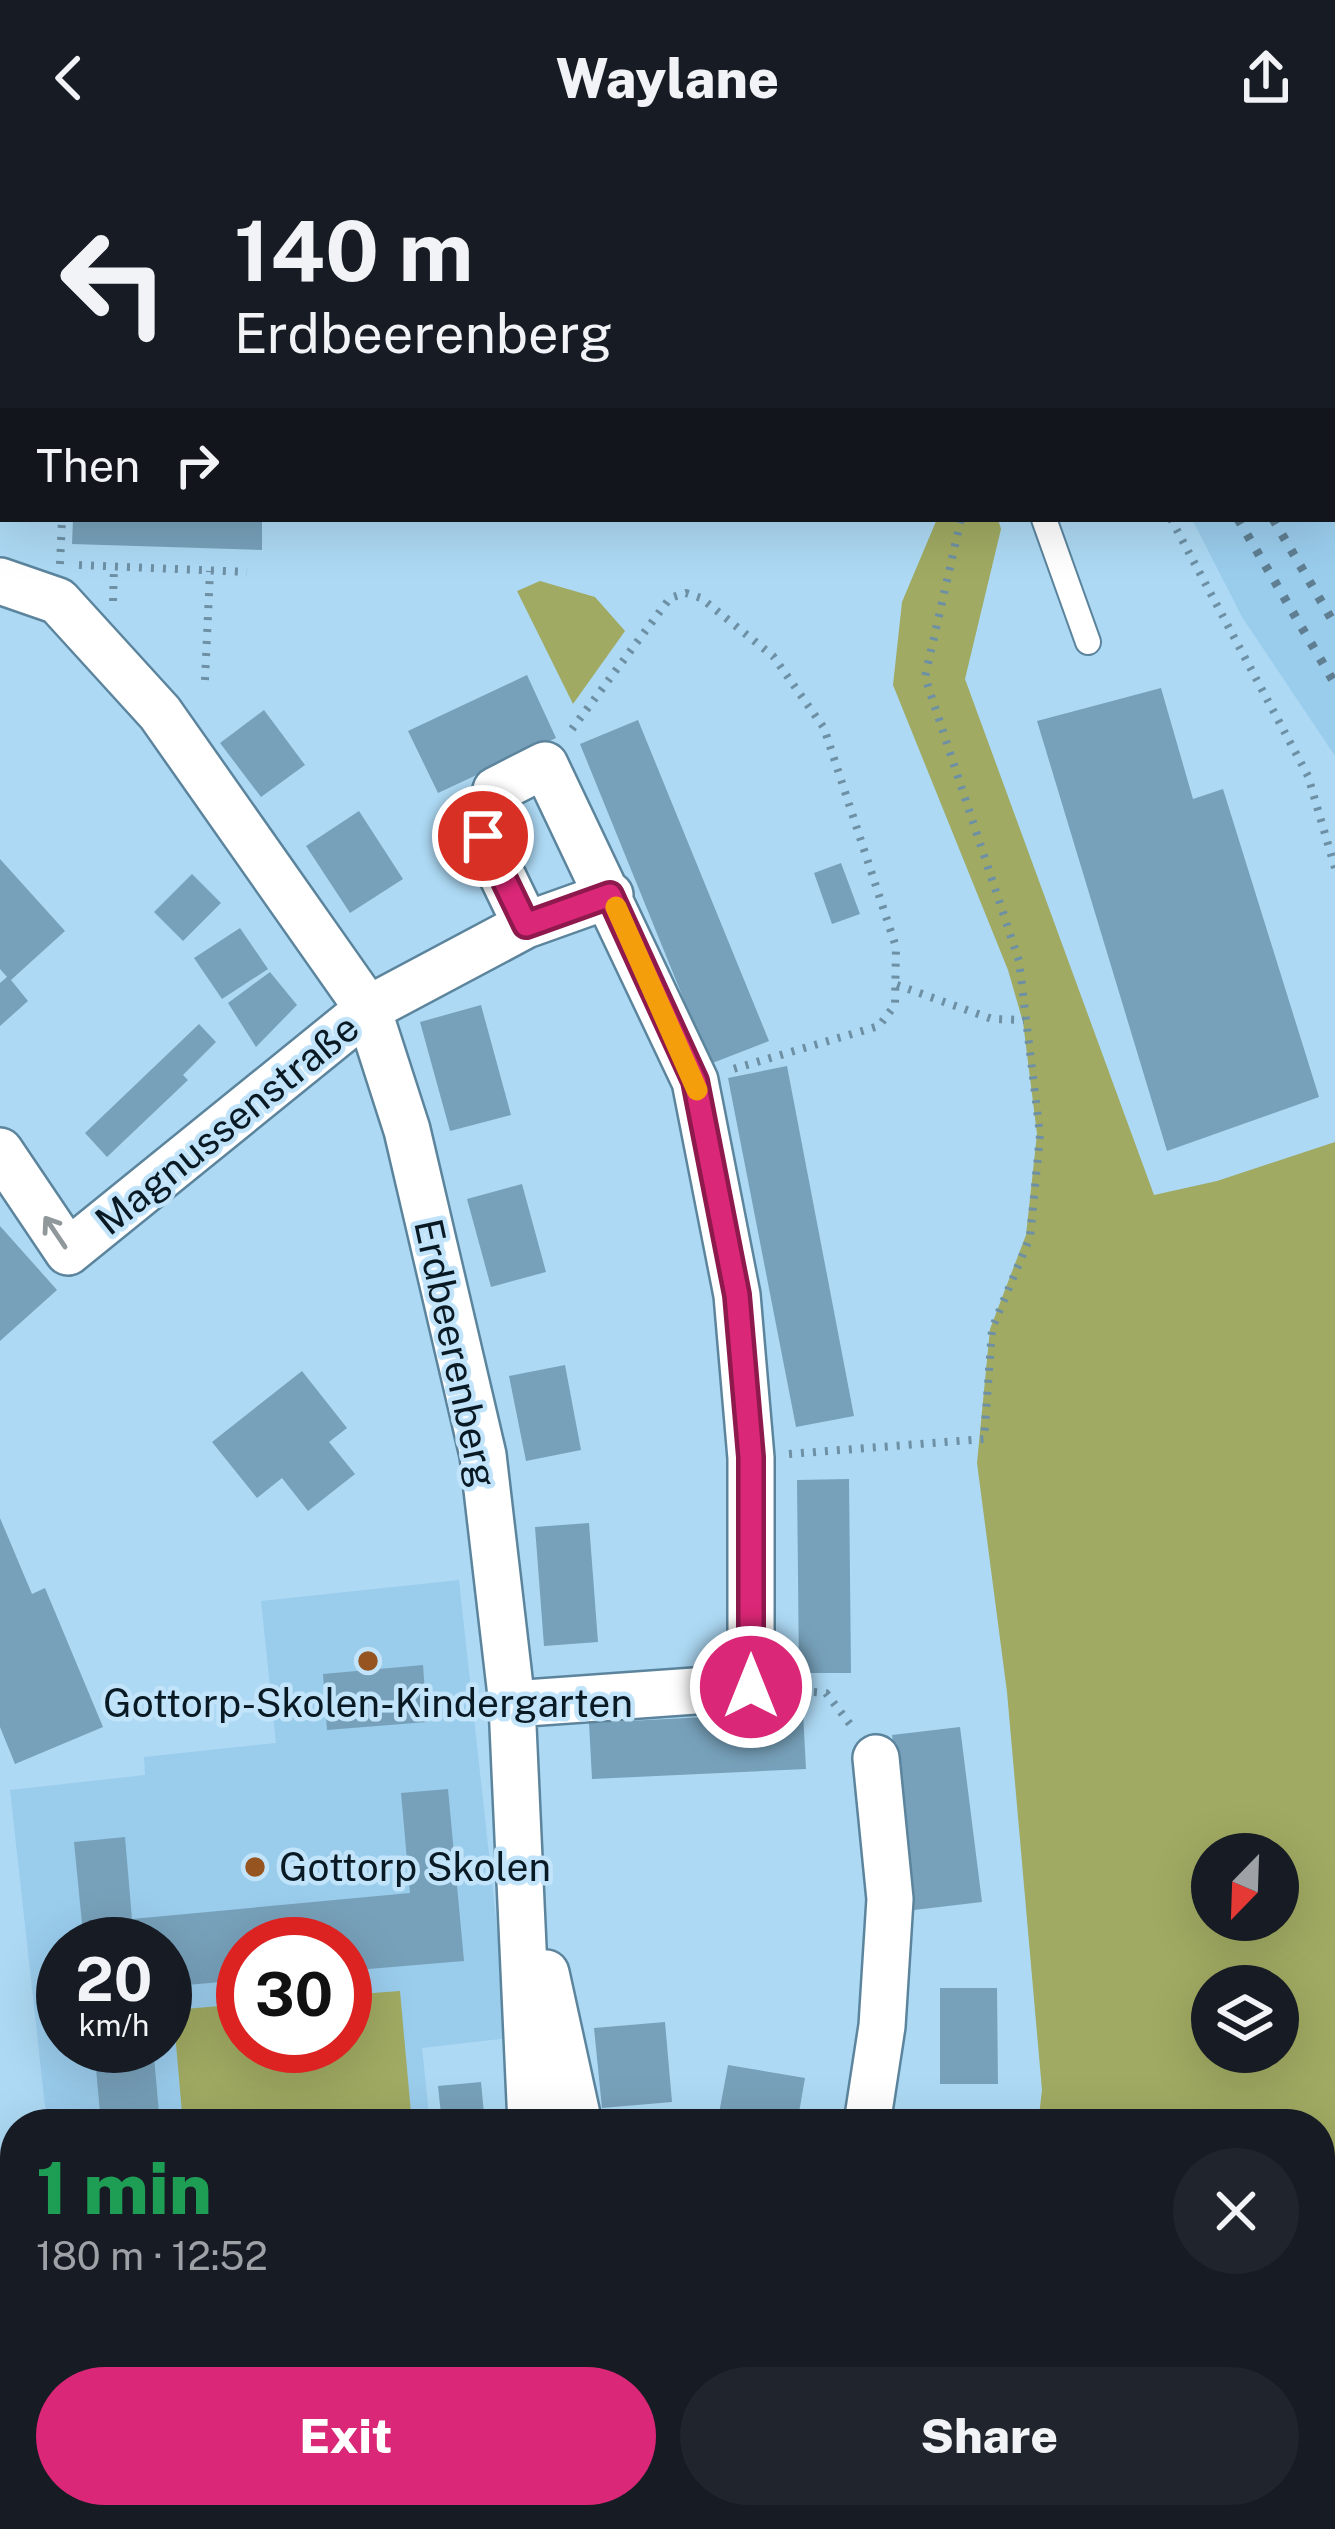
<!DOCTYPE html>
<meta charset="utf-8">
<style>
body{margin:0;font-family:"Public Sans",sans-serif;background:#20242c;color:#f1f3f6;height:100vh;display:flex;flex-direction:column;font-size:45px;white-space:nowrap}
*{box-sizing:border-box;margin:0}
p{font-size:39px;color:#9ea1a6}
.icon{flex:none;width:66px;height:66px;fill:none;stroke:currentColor;stroke-width:2;stroke-linecap:round;stroke-linejoin:round}
.map{position:relative;flex:1;overflow:hidden}
.details{position:absolute;left:0px;top:1953px;width:1335px;height:420px;display:flex;flex-direction:column;background:#171b24;border-radius:48px 48px 0 0;box-shadow:0 12px 48px #0002}
.details>*{flex:none}
.top-card{position:absolute;left:0px;top:0px;width:1335px;height:366px;box-shadow:0 12px 48px #0002;background:#171b24;color:#f1f3f6;overflow:hidden}
.needle{width:78px;rotate:203deg}
.tools{position:absolute;left:1191px;top:1677px;display:grid;gap:24px}
.tools a{display:grid;place-items:center;width:108px;height:108px;border-radius:50%;background:#171b24;box-shadow:0 12px 48px #0002;font-size:60px}
.speed{position:absolute;left:36px;top:1761px;display:flex;gap:24px;font-size:60px;font-weight:700;text-align:center}
.speed>*{display:grid;place-content:center;width:156px;height:156px;border-radius:50%;background:#171b24;box-shadow:0 12px 48px #0002;line-height:1}
.speed small{font-size:30px;font-weight:400}
.speed .limit{border:18px solid #d22;background:#fff;color:#111}
.pin{position:absolute;display:grid;place-items:center;width:102px;height:102px;color:#fff;margin:-51px;border:6px solid #fff;border-radius:50%;box-shadow:0 3px 12px #0007}
.me{position:absolute;width:132px;margin:-66px;rotate:0deg;stroke-linejoin:round;filter:drop-shadow(0 0 9px #0008)}
.turn{display:flex;align-items:center;gap:42px;height:252px;padding:0 36px;font-size:54px}
.turn .icon{width:156px;height:156px;stroke-width:2.5}
.turn b{display:block;font-size:84px;line-height:102px}
.then{display:flex;align-items:center;height:114px;padding:0 36px;background:#0003;gap:24px;font-size:45px}
.round{display:grid;place-items:center;flex:none;width:126px;height:126px;border-radius:63px;background:#20242c}
.overview{display:flex;align-items:center;justify-content:space-between;height:204px;padding:0 36px}
h1{font-size:72px;font-weight:800;line-height:90px;color:#1e9e55}
.action{display:flex;gap:24px;margin-top:auto;padding:24px 36px}
.action a{flex:1;height:138px;border-radius:72px;background:#db2777;color:#fff;font-size:48px;font-weight:800;line-height:138px;text-align:center}
.action a+a{background:#20242c;color:#f1f3f6}
header{display:flex;justify-content:space-between;align-items:center;height:156px;padding:0 36px;background:#171b24;font-size:54px;font-weight:800}
.map>svg:first-child{display:block}
</style>
<header><svg class="icon" aria-label="back" viewBox="0 0 24 24"><path d="M15 5l-7 7 7 7"/></svg>Waylane<svg class="icon" aria-label="share" viewBox="0 0 24 24"><path d="M12 15V3M7 8l5-5 5 5M5 13v7h14v-7"/></svg></header>
<div class="map">
<svg width="1335" height="2373" viewBox="0 0 1335 2373">
<rect width="100%" height="100%" fill="#add9f4"/>
<path fill="#9accec" fill-rule="evenodd" d="M1332,349L1335,354V600L1242,461L1192,363H1332Z
M459,1424L509,1882L422,1892L430,1968H47L10,1634L145,1619L144,1601L276,1587L261,1445ZM63,1788H165V1890H63ZM243,1788H345V1890H243Z"/>
<path fill="#a0aa62" fill-rule="evenodd" d="M937,363H998L1001,373L965,523L1154,1039L1217,1025L1335,986V2373H583L580,2358H1320V1968H1038L1042,1934L1007,1536L977,1307L990,1173L1026,1079L1037,978L1023,866L1008,814L893,529L902,446ZM1278,1698V1764H1212V1698ZM1278,1830V1896H1212V1830Z
M540,425L595,441L625,475L573,548L517,435Z
M400,1835L412,1968H183L173,1854L243,1848V1890H345V1839Z"/>
<path fill="#77a1ba" d="M73,363H262V394L72,388Z
M527,519L556,582L438,637L408,575Z
M1161,532L1193,643L1223,633L1319,941L1167,995L1037,565Z
M264,554L305,609L261,641L220,587Z
M638,564L769,885L710,908L580,588Z
M359,655L403,723L350,757L306,690Z
M0,703L65,775L11,824L28,845L0,870V827L7,821L0,813Z
M841,707L860,758L832,768L814,717Z
M192,718L221,747L183,785L154,756Z
M240,772L268,813L222,843L194,802Z
M270,816L297,849L256,891L228,847Z
M481,849L511,959L450,975L420,866Z
M199,868L216,886L183,919L188,924L107,1001L85,977Z
M787,910L854,1260L796,1271L728,922Z
M522,1028L546,1116L491,1131L467,1043Z
M0,1070L57,1134L0,1185Z
M565,1209L581,1294L526,1305L509,1220Z
M302,1215L347,1272L329,1286L355,1318L308,1355L282,1322L257,1342L212,1286Z
M849,1323L851,1517H799L797,1324Z
M0,1362L32,1438L45,1432L103,1571L15,1608L0,1571Z
M589,1367L598,1486L544,1490L535,1371Z
M423,1509L427,1566L327,1574L323,1518Z
M803,1556L806,1613L592,1623L589,1567Z
M960,1571L982,1746L914,1754L892,1579Z
M448,1633L464,1805L345,1815V1788H243V1824L165,1831V1788H84L74,1686L125,1681L132,1763L410,1737L401,1637Z
M940,1832H997L998,1928H940Z
M665,1866L672,1946L602,1952L594,1872Z
M94,1890H153L160,1968H101Z
M728,1909L805,1922L797,1968H717Z
M481,1926L485,1968H442L438,1930Z
M941,1959L942,1968H884V1965Z
M954,1959L1009,1964L1008,1968H953Z
M15,2358H114L110,2373H11Z
M138,2358H217L230,2364L226,2373H131Z
M372,2358H430L429,2373H371Z"/>
<g fill="none" stroke-linecap="round" stroke-linejoin="round">
<defs>
<path id="service" d="M1044,363L1088,486"/>
<path id="minor" d="M504,0L509,3
M905,0L906,3
M0,425L58,445L160,557L368,853L407,974L483,1299L512,1548L531,1968
M0,995L68,1096L368,853L526,769L610,739
M512,1548L751,1531V1302L737,1139L695,925L545,609L496,634L483,680L526,769
M546,1817L579,1968
M867,1968L882,1870L890,1743L876,1602
M0,2275L15,2276"/>
</defs>
<use href="#service" stroke="#5c859d" stroke-width="28"/>
<use href="#minor" stroke="#5c859d" stroke-width="50"/>
<path stroke="#6e90a4" stroke-width="8" stroke-dasharray="3 9" stroke-linecap="butt" d="M1,0L3,21
M58,0L75,3
M0,171L3,173
M1171,363L1308,620L1335,712
M60,408L62,363
M79,409L247,416
M113,445L114,410
M205,524L210,415
M572,573L670,442L686,437L701,442L773,500L824,572L896,791L895,849L879,870L733,913
M897,829L992,863L1024,864
M789,1298L984,1283L992,1173L1030,1081L1040,979L1019,805L925,521L961,363
M790,1534L826,1537L853,1572
M1320,2074L1335,2027
M542,2358L545,2373
M1214,2373L1222,2358"/>
<use href="#service" stroke="#fff" stroke-width="24"/>
<use href="#minor" stroke="#fff" stroke-width="45"/>
<path stroke="#5f7e91" stroke-width="9" stroke-dasharray="6 12" stroke-linecap="butt" d="M1044,0L1046,3
M1081,0L1082,3
M1238,363L1335,528
M1273,363L1335,469"/>
</g>
<defs><path id="oneway-shaft" d="M-6 0H5M1.5-3L5.5 0L1.5 3" fill="none" stroke-width="1.6" stroke-linecap="round" stroke-linejoin="round" transform="scale(3)"/></defs>
<use stroke="#90989c" href="#oneway-shaft" transform="translate(55 1076) rotate(-124)"/>
<g fill="none" stroke-linecap="round" stroke-linejoin="round">
<defs>
<path id="route" d="M483,680L526,769L610,739L695,925L737,1139L751,1301V1531"/>
</defs>
<use href="#route" stroke="#8e194d" stroke-width="30"/>
<use href="#route" stroke="#db2777" stroke-width="21"/>
<path stroke="#f59e0b" stroke-width="21" d="M616,751L697,934"/>
</g>
<g fill="#955420" stroke="#c2e4fa" stroke-width="4.5">
<circle cx="368" cy="1505" r="12"/>
<circle cx="255" cy="1711" r="12"/>
</g>
<g text-anchor="middle" stroke-width="9" stroke-linejoin="round" paint-order="stroke">
<g font-size="39" fill="#091a24" stroke="#c2e4fa">
<text transform="translate(227 968) rotate(-39)" y="14">Magnussenstraße</text>
<text transform="translate(456 1197) rotate(78)" y="14">Erdbeerenberg</text>
</g>
<g font-size="39" fill="#091a24" stroke="#c2e4fa">
<text x="368" y="1561">Gottorp-Skolen-Kindergarten</text>
<text x="279" y="1725" text-anchor="start">Gottorp Skolen</text>
</g>
</g>
</svg>
<div class="tools">
<a><svg class="needle" viewBox="-14 -14 28 28"><path d="M0-13l5 13h-10z" fill="#e53935"/><path d="M0 13l5-13h-10z" fill="#9ea1a6"/></svg></a>
<a><svg class="icon" aria-label="layers" viewBox="0 0 24 24"><path d="M12 4l9 5-9 5-9-5zM3 14l9 5 9-5"/></svg></a>
</div>
<div class="speed"><div>20<small>km/h</small></div><div class="limit">30</div></div>
<div class="pin" style="left:483px;top:680px;background:#d93025"><svg class="icon" aria-label="arrive" viewBox="0 0 24 24"><path d="M6 21V4h12l-3 4 3 4H6"/></svg></div>
<svg class="me" style="left:751px;top:1531px" viewBox="-20 -20 40 40"><circle r="17" fill="#db2777" stroke="#fff" stroke-width="3"/><path d="M0-11L8 9 0 5-8 9z" fill="#fff"/></svg>
<div class="top-card">
<div class="turn"><svg class="icon" aria-label="left" viewBox="0 0 24 24"><path d="M17 20v-9H6M10 6l-5 5 5 5"/></svg><div><b>140 m</b>Erdbeerenberg</div></div>
<div class="then">Then<svg class="icon" aria-label="right" viewBox="0 0 24 24"><path d="M7 20v-9h11M14 6l5 5-5 5"/></svg></div>
</div>
<section class="details">
<div class="overview"><div><h1>1 min</h1><p>180 m · 12:52</p></div><a class="round"><svg class="icon" aria-label="close" viewBox="0 0 24 24"><path d="M6 6l12 12M18 6L6 18"/></svg></a></div>
<div class="action"><a>Exit</a><a>Share</a></div>
</section>
</div>
